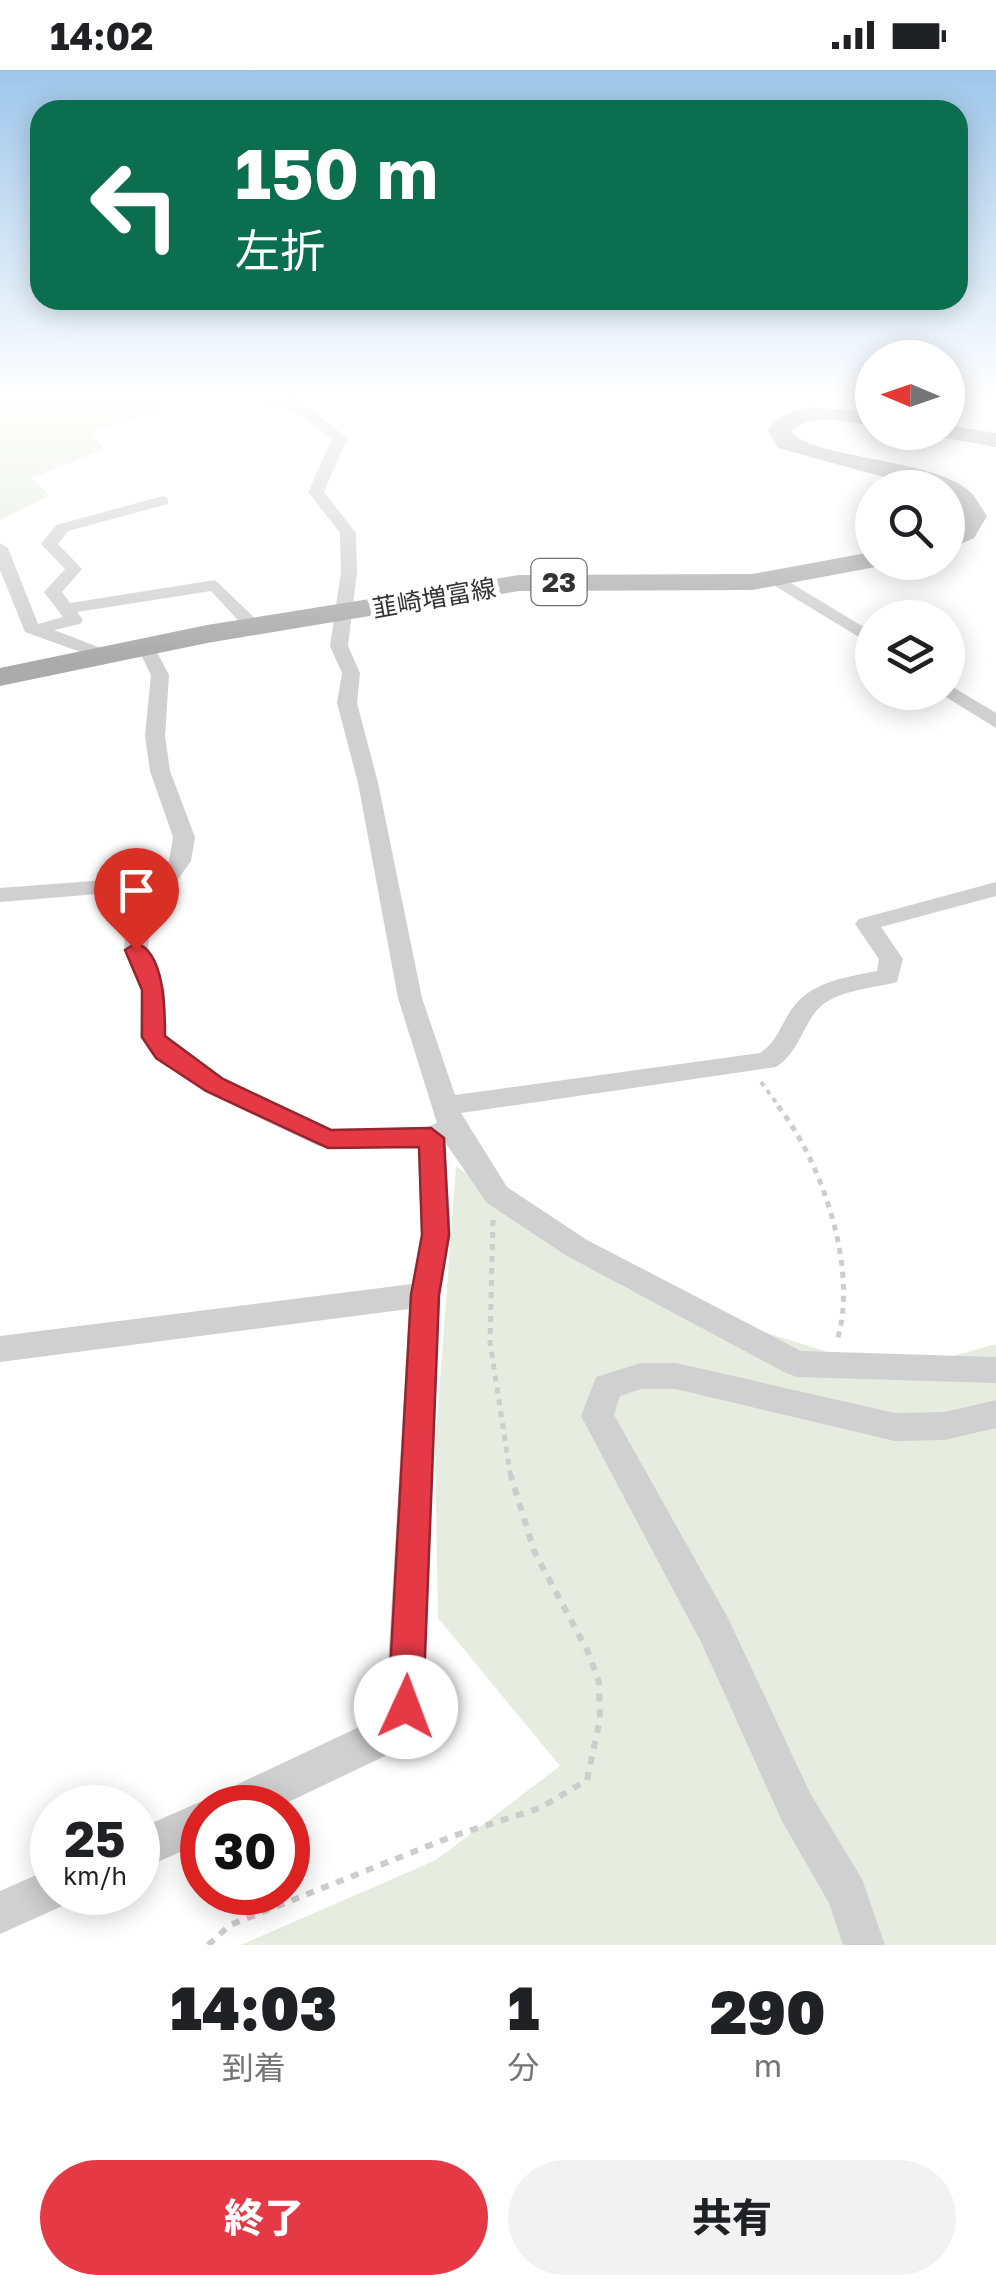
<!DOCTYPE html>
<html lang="ja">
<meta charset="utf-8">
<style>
body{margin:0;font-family:"Golos Text","Noto Sans JP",sans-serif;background:#f2f2f2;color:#202124;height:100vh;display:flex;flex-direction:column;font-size:38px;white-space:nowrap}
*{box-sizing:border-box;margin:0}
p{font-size:32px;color:#757577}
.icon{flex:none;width:55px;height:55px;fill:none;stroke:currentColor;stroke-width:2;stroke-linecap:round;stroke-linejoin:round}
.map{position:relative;height:1875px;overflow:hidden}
.details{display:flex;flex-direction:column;background:#fff;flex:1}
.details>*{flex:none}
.top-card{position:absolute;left:30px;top:30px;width:938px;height:210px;border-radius:30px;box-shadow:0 5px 25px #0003;background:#0b6e4f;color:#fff;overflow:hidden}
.needle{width:65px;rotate:272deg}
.tools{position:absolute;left:855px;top:270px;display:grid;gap:20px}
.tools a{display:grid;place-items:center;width:110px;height:110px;border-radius:50%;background:#fff;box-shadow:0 5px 25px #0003;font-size:50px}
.speed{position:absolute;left:30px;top:1715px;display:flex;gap:20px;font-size:50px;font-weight:700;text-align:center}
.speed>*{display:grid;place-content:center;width:130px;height:130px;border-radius:50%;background:#fff;box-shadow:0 5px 25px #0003;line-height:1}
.speed small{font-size:25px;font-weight:400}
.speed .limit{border:15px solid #d22;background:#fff;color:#111}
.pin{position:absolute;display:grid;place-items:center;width:85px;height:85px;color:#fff;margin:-102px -42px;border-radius:50% 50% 50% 0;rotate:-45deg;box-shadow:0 0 10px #0007}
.pin .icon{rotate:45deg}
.me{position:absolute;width:110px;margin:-55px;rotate:2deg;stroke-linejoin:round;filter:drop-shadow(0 0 8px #0008)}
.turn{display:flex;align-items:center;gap:35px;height:210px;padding:0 40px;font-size:45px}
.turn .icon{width:130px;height:130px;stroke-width:2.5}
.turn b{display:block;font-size:70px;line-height:85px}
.eta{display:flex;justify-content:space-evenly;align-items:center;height:170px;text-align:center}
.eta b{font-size:60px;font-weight:800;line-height:70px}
.action{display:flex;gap:20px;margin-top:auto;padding:20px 40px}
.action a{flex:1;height:115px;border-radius:60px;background:#e63946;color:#fff;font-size:40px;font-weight:800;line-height:115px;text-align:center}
.action a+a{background:#f2f2f2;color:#202124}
.status{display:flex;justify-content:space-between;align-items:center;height:70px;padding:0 50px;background:#fff;direction:ltr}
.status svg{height:28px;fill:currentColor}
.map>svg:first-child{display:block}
</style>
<div class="status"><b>14:02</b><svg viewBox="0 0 49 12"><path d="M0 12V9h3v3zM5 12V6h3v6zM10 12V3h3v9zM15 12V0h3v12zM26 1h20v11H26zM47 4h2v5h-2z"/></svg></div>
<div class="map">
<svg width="996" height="1875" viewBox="0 0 996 1875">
<rect width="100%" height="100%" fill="#fff"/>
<path fill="#e6ecdf" d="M0,326H152L161,340L92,361L103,379L32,408L49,426L0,450Z
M456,1096L627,1219L853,1290H939L996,1274V1875H241L436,1790L560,1696L438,1548L435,1377Z"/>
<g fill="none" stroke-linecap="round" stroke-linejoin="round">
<path stroke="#cdcdcd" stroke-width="4" stroke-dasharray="5 5" stroke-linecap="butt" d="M761,1012L780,1038"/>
<path stroke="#cdcdcd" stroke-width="5" stroke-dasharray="6 6" stroke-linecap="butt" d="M778,1036C822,1092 859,1200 837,1271
M493,1150L490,1272L511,1409"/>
<path stroke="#cdcdcd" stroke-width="6" stroke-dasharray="8 8" stroke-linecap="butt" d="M208,1875L230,1855L453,1766L540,1738L587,1710L600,1649L599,1612L588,1582L534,1481L511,1406"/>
<path fill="#d0d0d0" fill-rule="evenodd" d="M239,326L290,331L288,326H302L304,335L347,368L324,422L356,463L357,502L348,576L360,603L357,633L378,713L422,928L455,1025L760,983C775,973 779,960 788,945C807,912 842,908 877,901L879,889L855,854L859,849L996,812V826L881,857L903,889L897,912C870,919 831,920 814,944C800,964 797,983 776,997L461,1043L507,1117L587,1170L801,1281L996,1287V1313L797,1307L786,1303L567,1186L487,1133L445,1072L451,1165L440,1225L424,1637L419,1651L385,1686L276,1738H202V1772L138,1801V1759L202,1731L212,1735L217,1724L357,1658L386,1629L409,1239L0,1292V1266L412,1214L421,1165L418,1077L318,1076L205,1022L156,988L140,967L141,920L124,880L125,864L148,820L0,832V818L158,806L169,791L173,767L150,701L145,666L151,605L136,575L139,571H151L169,605L165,666L170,701L195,767L191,791L163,831L149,864L148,880L165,920L166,966L174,976L223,1008L331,1059L427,1057L437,1053L398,928L358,713L337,633L342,603L330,576L341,502L340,463L308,422L332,369L294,340Z
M163,426L168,428V434L68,461L58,474L82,499L62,522L70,533L215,510L260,553V561H248L211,521L77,542L83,550L80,554L54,560L106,580L109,584L100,589L25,562L0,500V473L8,478L38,554L63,547L44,522L65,499L41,474L56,455Z
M776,504L872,562V575L770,513L768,509Z
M948,614L996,643V658L941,624L948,622Z
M641,1293H676L895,1343L945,1342L996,1330V1358L945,1370L895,1371L676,1319H641L620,1326L614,1345L728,1548L810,1723L862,1809L885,1875H843L829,1833L782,1751L702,1574L581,1346L596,1307Z
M52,1798V1822H71L67,1834L0,1864V1821Z"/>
<path fill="#ababab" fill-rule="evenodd" d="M809,337L872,342V356C846,351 812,342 791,361C805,387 933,389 968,420C976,426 981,438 987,446L974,468L948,480V462L961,446L948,428V418H924L778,378L768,360C779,345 791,341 809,337Z
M948,355L996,363V377L940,367L937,362H948Z
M872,482V492H883L881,496L752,520L519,521L207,573L0,616V598L207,555L519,505L752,504Z"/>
</g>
<linearGradient id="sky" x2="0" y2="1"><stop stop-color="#9ec6ea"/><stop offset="0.55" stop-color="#fff"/><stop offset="1" stop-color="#fff" stop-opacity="0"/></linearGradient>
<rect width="996" height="589" fill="url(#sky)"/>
<path fill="#e63946" stroke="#96252e" stroke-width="2.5" d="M136,873C165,882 165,941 165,966L223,1009L331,1060L431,1058L444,1068L449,1165L439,1225L423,1637L418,1649L406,1654L393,1649L388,1637L411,1225L422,1165L419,1077L328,1078L206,1021L156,988L142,967V920L125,880Z"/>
<g text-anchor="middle" stroke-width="10" stroke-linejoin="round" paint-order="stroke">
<g font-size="25" fill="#333" stroke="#fff">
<text transform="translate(434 528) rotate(-10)" y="9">韮崎増富線</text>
</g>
<rect fill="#fff" stroke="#707070" stroke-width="2.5" x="531.5" y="489" width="55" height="46" rx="8"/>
<g font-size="28" font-weight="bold" fill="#333">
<text x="559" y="522">23</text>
</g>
</g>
</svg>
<div class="tools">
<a><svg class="needle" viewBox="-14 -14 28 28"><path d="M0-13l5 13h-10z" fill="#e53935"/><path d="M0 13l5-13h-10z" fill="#757577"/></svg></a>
<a><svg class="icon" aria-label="search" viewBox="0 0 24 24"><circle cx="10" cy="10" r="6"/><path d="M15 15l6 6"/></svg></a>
<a><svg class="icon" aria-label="layers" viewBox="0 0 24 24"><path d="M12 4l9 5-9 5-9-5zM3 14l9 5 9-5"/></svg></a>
</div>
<div class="speed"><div>25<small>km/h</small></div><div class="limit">30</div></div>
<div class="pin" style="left:136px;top:880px;background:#d93025"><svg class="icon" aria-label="arrive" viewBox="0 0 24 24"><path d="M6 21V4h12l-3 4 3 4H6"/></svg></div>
<svg class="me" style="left:406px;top:1637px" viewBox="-20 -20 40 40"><circle r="19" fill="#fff"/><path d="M0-13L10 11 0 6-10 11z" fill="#e63946"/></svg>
<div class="top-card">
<div class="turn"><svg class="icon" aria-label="left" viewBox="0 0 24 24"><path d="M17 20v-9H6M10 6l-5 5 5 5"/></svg><div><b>150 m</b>左折</div></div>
</div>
</div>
<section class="details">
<div class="eta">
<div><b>14:03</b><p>到着</p></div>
<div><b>1</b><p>分</p></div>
<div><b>290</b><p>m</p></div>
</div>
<div class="action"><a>終了</a><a>共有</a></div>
</section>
